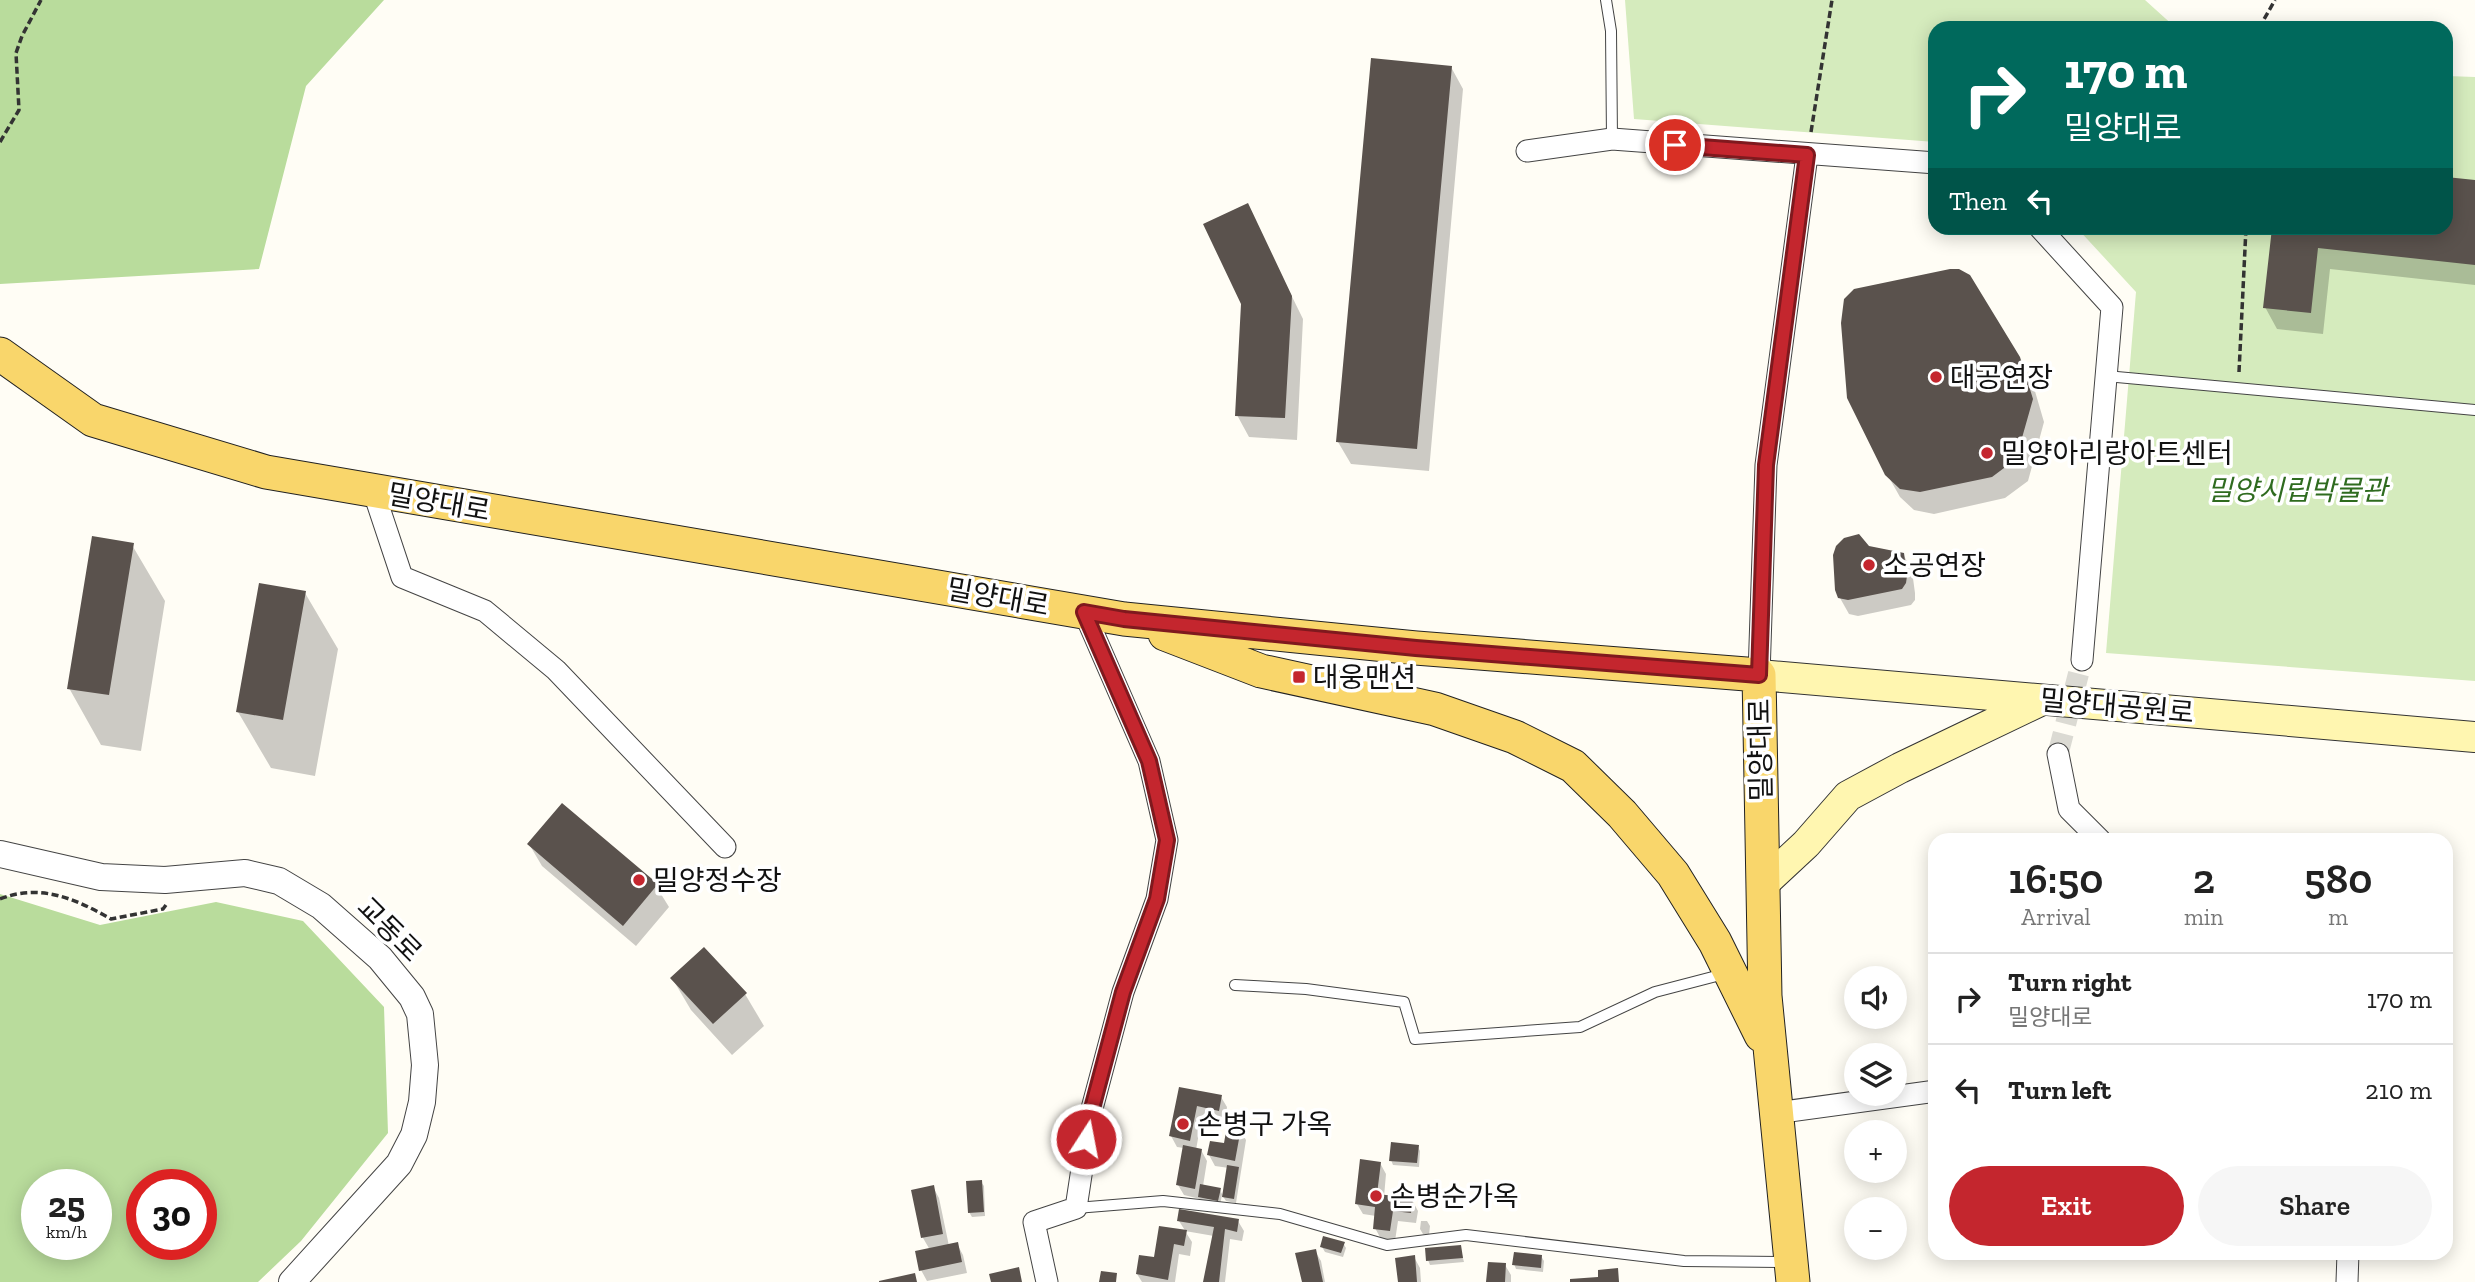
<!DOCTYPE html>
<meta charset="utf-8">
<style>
body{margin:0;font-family:"Zilla Slab","Noto Sans KR",serif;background:#f6f6f6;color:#222;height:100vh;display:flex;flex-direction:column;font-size:26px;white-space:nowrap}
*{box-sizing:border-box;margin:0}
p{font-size:23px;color:#767676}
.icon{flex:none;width:38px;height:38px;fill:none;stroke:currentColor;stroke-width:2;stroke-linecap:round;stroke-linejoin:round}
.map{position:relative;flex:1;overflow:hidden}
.details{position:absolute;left:1928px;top:833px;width:525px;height:427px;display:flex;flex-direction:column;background:#fff;border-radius:21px;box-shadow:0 4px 18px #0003}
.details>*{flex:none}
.top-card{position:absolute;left:1928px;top:21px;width:525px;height:214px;border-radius:21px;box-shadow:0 4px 18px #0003;background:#00695c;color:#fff;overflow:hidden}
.fabs{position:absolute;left:1844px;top:966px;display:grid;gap:14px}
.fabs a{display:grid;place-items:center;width:63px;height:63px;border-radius:50%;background:#fff;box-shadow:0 4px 18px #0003;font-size:35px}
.speed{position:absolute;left:21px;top:1169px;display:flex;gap:14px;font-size:35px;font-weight:700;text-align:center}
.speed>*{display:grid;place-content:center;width:91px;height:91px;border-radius:50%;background:#fff;box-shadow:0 4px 18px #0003;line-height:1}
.speed small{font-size:18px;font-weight:400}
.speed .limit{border:10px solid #d22;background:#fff;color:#111}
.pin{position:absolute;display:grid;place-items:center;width:60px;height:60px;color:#fff;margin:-30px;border:4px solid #fff;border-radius:50%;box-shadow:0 2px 7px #0007}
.me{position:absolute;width:77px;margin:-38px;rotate:11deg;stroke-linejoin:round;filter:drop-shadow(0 0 5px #0008)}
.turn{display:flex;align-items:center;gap:24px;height:147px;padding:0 21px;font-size:32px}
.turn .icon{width:91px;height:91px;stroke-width:2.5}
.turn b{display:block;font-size:49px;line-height:60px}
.then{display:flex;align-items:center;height:66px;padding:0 21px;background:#0003;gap:14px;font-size:26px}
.eta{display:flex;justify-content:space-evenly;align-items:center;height:119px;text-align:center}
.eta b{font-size:42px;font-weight:600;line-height:49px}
.primary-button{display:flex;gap:14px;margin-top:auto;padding:14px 21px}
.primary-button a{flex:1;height:80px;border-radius:42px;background:#c4262e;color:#fff;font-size:28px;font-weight:600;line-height:80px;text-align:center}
.primary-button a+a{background:#f6f6f6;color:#222}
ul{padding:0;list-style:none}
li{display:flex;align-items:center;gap:21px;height:91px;padding:0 21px;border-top:2px solid #e0e0e0}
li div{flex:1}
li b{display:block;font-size:26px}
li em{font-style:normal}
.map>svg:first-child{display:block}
</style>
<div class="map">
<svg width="2475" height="1282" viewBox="0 0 2475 1282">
<rect width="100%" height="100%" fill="#fffdf5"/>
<path fill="#d5ebbd" d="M1625,0H2145L2176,28H1936L1935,142L1634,119Z
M2447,76L2475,77V681L2106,653L2136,292L2077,228H2446Z"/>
<path fill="#b9dc9c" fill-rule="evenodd" d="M0,0H384L306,86L259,269L0,284Z
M0,894L100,925L216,902L303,921L384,1007L388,1133L301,1241L258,1282H0ZM37,1185H96V1244H37ZM142,1185H201V1244H142Z"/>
<path fill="#0003" d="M1451,67L1463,89L1429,471L1351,464L1338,442Z
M2475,182V285L2330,269L2323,334L2277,329L2265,307L2273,228H2446Z
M1247,205L1303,319L1297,440L1249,437L1237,415Z
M2019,358L2032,381L2044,422L2028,481L2005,498L1934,514L1914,510L1900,497L1887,474Z
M132,545L165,601L141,751L101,745L69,688Z
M1903,554L1912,571L1915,593V600L1911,605L1858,616L1849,614L1840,598Z
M305,593L338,649L315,776L271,768L238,712Z
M529,844L656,886L669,907L636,946L542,866Z
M672,978L745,994L764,1026L732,1055L691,1010Z
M1181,1089L1221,1097L1227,1107L1225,1121L1202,1116L1196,1150H1201L1207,1161L1203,1186L1220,1190L1223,1196L1229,1168L1215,1166L1209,1155L1225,1145L1240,1130L1246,1140L1236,1203L1226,1201L1222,1195L1220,1205L1202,1202L1200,1199L1184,1195L1178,1185L1184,1148L1177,1147L1171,1136Z
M1418,1147L1420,1151L1419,1167L1393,1165L1391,1160Z
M1380,1163L1386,1174L1384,1197L1412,1200L1418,1211L1416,1223L1398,1221L1395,1241L1381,1239L1375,1228L1376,1216L1363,1214L1357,1204Z
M981,1182L984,1186L985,1216L972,1217L969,1212Z
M933,1187L939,1198L949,1246L957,1244L963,1255L967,1273L927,1281L921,1270L930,1250L923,1238L913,1192Z
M1179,1221H1238L1244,1231L1242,1241L1230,1239L1225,1282H1205L1214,1236L1185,1231L1192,1242L1190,1256L1179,1254L1175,1282H1142L1137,1274L1186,1232Z
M1421,1221H1427L1430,1226L1429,1235L1423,1234L1420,1229Z
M1343,1243L1346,1248L1343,1257L1325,1252L1322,1247Z
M1460,1247L1464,1262L1430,1265L1428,1260Z
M1315,1251L1321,1261L1325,1282H1303Z
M1541,1256L1544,1261L1543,1272L1516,1269L1514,1264Z
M1414,1257L1420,1268L1421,1282H1400Z
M1505,1265L1511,1275V1282H1488Z"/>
<path fill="#5a524d" d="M1371,58L1452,66L1417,449L1336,442Z
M2446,177L2475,180V265L2318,248L2311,313L2263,308L2272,228H2446Z
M1248,203L1292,296L1285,418L1235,416L1241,304L1203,224Z
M1950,269H1959L1970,275L2020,357L2033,399L2016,459L1992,477L1920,492L1900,489L1885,475L1847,398L1841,323L1844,299L1854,289Z
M1859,534L1869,546L1904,553L1907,576L1906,583L1902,589L1848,600L1838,598L1835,590L1833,555L1836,546L1844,538Z
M92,536L134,543L109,695L67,689Z
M259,583L306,591L283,720L236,712Z
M562,803L658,884L623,926L527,844Z
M704,947L747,993L713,1024L670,978Z
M1179,1087L1222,1095L1219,1111L1197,1106L1190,1141L1169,1136Z
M1227,1126L1241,1128L1235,1161L1207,1155L1210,1141L1224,1143Z
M1391,1142L1419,1145L1417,1163L1389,1161Z
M1183,1145L1202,1149L1195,1189L1176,1185Z
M1360,1159L1381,1162L1377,1194L1413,1198L1411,1213L1393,1211L1390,1231L1373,1229L1375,1207L1355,1204Z
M1227,1165L1239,1167L1234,1199L1222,1197Z
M982,1180L984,1212L968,1213L966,1181Z
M1200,1184L1221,1188L1218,1201L1198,1197Z
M934,1185L943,1234L921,1238L911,1190Z
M1179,1209L1239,1219L1237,1232L1225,1229L1219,1282H1203L1214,1227L1177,1221Z
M1159,1226L1187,1230L1184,1246L1174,1244L1168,1280L1136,1274L1139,1255L1154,1257Z
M1323,1236L1345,1242L1341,1253L1320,1247Z
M958,1242L962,1262L919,1271L915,1251Z
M1461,1245L1463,1258L1426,1261L1425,1248Z
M1316,1249L1323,1282H1302L1295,1253Z
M1514,1252L1542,1255L1541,1268L1512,1265Z
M1415,1255L1417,1282H1398L1395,1258Z
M1488,1262L1506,1263L1505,1282H1486Z
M1019,1267L1022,1282H991L989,1274Z
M1618,1268L1619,1282H1570V1279L1598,1277V1270Z
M1101,1271L1117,1273L1116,1282H1099Z
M915,1273L917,1282H879V1281Z"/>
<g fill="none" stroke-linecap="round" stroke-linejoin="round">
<path stroke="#dbdad3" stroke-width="21" stroke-dasharray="21 10" stroke-linecap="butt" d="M2058,754L2082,660"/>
<defs>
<path id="service" d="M1606,0L1611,31L1612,139
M2106,376L2475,410
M1235,985L1306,989L1404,1002L1415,1039L1580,1027L1655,992L1728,973
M1076,1208L1163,1201L1280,1214L1387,1245L1466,1235L1684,1261L1786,1262"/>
<path id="minor" d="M1527,151L1612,139L1936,163
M2040,228L2112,307L2082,660
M373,490L402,577L485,611L556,670L725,847
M1759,675L1766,465L1807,155
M2058,754L2069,809L2100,840
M1776,1113L1936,1091
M1047,1282L1034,1222L1076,1208L1090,1116L1123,992L1157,899L1167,840L1149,761L1084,612
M2347,1282L2348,1253"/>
<path id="tertiary" d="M0,854L101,877L165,880L245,873L279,881L321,906L380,958L412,997L420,1014L425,1065L422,1102L414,1135L399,1164L292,1282"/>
<path id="secondary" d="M1759,675L2475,737
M1763,884L1806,844L1848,796L1900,768L2042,700"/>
<path id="primary" d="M0,354L93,420L266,472L1124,619L1416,648L1759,675L1765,996L1793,1282
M1165,634L1261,671L1435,709L1515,737L1573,766L1622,814L1673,874L1715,942L1761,1035"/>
</defs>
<use href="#service" stroke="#444" stroke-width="12"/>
<use href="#minor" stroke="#444" stroke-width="23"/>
<use href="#tertiary" stroke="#444" stroke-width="28"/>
<use href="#secondary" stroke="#333" stroke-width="32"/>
<use href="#primary" stroke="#222" stroke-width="35"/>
<path stroke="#333" stroke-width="3.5" stroke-dasharray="7 3.5" stroke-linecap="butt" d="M2259,28L2275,0
M1811,132L1832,0
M0,142L19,110L16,53L22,36L41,0
M2239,372L2246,228
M0,899C40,883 76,899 111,919L163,909L166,905"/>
<use href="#service" stroke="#fff" stroke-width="10"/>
<use href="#minor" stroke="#fff" stroke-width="21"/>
<use href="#tertiary" stroke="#fff" stroke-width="26"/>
<use href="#secondary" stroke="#fff6b0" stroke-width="30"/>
<use href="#primary" stroke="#f9d66b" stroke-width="33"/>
</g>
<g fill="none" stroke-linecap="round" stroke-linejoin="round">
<defs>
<path id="route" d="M1086,1139L1090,1116L1123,992L1157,899L1167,840L1149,761L1084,612L1124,619L1416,648L1759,675L1766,465L1807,155L1675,145"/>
</defs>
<use href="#route" stroke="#7f191e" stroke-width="18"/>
<use href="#route" stroke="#c4262e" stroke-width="12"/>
</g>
<g fill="#c4262e" stroke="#fff" stroke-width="2.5">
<circle cx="1936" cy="377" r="7"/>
<circle cx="1987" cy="453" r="7"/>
<circle cx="1869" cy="565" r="7"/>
<rect x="1292" y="670" width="14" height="14" rx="3.5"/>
<circle cx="639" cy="880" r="7"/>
<circle cx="1183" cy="1124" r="7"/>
<circle cx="1376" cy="1196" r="7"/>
</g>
<g text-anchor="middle" stroke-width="7" stroke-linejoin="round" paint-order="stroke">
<g font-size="28" fill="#111" stroke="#fff" text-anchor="start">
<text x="1950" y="387">대공연장</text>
<text x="2001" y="463">밀양아리랑아트센터</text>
<text x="1883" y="575">소공연장</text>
<text x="1313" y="687">대웅맨션</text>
<text x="653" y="890">밀양정수장</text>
<text x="1197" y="1134">손병구 가옥</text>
<text x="1390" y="1206">손병순가옥</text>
</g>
<g font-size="28" font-style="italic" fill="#2f6b1f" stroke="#fff">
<text x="2297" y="500">밀양시립박물관</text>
</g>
<g font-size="28" fill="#111" stroke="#fff">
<text transform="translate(439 502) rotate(10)" y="10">밀양대로</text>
<text transform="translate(998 597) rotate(10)" y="10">밀양대로</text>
<text transform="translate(2117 706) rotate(5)" y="10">밀양대공원로</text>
<text transform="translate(1760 750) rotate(-91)" y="10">밀양대로</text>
<text transform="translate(390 929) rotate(45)" y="10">교동로</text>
</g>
</g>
</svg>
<div class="fabs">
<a><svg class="icon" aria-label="sound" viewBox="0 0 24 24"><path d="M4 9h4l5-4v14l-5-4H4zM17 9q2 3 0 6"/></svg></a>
<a><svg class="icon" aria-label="layers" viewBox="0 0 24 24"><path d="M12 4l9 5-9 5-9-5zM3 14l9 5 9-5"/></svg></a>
<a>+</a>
<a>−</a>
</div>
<div class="speed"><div>25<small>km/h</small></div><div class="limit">30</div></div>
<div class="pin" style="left:1675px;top:145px;background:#d93025"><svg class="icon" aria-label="arrive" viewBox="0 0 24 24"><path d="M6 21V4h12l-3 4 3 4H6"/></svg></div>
<svg class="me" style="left:1086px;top:1139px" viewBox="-20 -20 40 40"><circle r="17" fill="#c4262e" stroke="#fff" stroke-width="3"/><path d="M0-11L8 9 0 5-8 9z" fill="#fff"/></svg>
<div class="top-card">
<div class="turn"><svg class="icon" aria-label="right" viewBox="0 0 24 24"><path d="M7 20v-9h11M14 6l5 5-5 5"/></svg><div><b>170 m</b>밀양대로</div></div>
<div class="then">Then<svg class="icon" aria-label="left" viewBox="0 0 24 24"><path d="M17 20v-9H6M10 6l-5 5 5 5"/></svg></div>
</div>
<section class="details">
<div class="eta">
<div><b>16:50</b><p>Arrival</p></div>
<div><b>2</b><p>min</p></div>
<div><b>580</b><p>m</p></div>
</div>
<ul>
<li><svg class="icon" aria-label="right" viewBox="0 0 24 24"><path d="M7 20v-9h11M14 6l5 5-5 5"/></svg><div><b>Turn right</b><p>밀양대로</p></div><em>170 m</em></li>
<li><svg class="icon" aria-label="left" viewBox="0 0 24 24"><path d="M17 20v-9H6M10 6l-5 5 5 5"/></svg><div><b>Turn left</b></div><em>210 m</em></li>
</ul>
<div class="primary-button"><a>Exit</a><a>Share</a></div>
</section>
</div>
